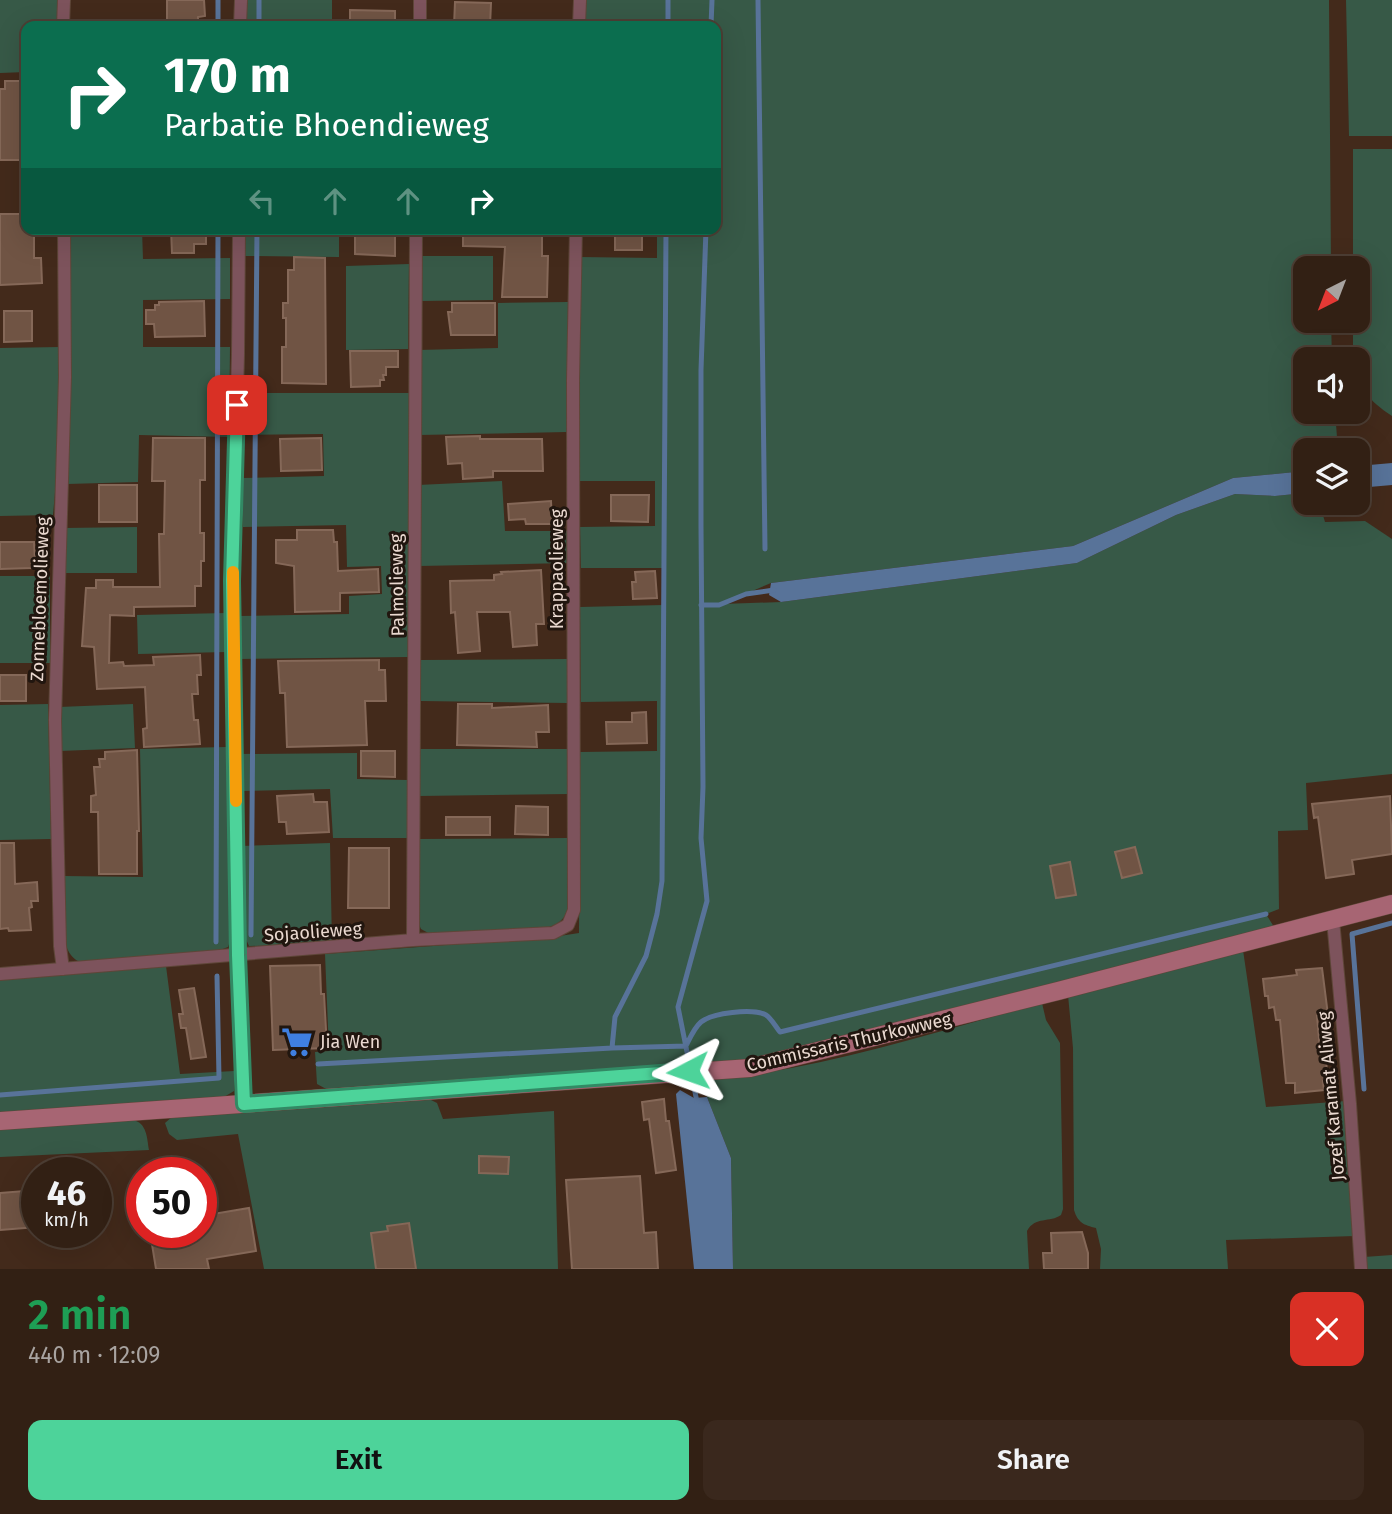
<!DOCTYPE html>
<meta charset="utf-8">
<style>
body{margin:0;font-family:"Fira Sans",sans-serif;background:#3a281d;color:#f1f3f6;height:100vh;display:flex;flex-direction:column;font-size:26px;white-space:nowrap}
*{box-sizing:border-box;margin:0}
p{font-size:23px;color:#a8a3a0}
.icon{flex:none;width:38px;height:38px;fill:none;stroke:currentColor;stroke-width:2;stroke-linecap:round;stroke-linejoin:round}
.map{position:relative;height:1269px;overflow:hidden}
.details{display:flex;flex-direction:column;background:#322014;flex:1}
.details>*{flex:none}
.hud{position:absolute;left:21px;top:21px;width:700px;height:214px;border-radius:14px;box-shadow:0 7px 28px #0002,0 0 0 2px #4d3e34;background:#0b6e4f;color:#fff;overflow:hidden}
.needle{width:46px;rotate:222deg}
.controls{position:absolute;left:1293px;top:256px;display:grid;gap:14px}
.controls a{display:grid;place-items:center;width:77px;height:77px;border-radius:14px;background:#322014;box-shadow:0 7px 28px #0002,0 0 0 2px #4d3e34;font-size:35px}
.speed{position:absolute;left:21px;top:1157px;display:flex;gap:14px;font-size:35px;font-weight:700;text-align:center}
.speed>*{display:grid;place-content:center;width:91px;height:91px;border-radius:50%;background:#322014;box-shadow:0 7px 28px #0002,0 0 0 2px #4d3e34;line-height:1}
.speed small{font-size:18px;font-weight:400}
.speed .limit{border:10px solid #d22;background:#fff;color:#111}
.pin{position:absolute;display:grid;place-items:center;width:60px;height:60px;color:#fff;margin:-30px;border-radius:14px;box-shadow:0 4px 10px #0006}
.me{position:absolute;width:77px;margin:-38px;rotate:266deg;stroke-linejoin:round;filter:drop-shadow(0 0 5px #0008)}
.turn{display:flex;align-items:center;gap:24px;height:147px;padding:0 28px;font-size:32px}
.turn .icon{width:91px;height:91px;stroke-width:2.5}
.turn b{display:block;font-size:49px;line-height:60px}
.lanes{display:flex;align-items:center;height:66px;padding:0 28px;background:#0003;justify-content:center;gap:35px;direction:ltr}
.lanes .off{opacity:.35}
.round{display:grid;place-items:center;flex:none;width:74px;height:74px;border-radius:14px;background:#3a281d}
.overview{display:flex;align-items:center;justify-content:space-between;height:119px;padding:0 28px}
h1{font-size:42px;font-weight:600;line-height:52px;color:#1e9e55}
.action{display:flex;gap:14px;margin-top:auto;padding:14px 28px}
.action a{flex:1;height:80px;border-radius:14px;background:#4dd39a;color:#111;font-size:28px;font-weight:600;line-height:80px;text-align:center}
.action a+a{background:#3a281d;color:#f1f3f6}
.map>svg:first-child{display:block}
</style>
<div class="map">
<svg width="1392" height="1269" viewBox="0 0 1392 1269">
<rect width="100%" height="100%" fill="#432a1b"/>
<path fill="#375947" d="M0,0H58V26H26V72L0,73Z
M246,0H332V26H246Z
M585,0H1329L1331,268H1306V320H1331L1332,359H1306V411H1335L1338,450H1306L1305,471L1233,478L1073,546L771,583L722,604L781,602L1077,563L1176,515L1235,494L1275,496L1305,493L1306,502H1319L1325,522L1365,521L1392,539V774L1306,783L1308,830L1278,831L1279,909L1266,914L1274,927L773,1057L738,1062L689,1063L328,1090L317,1084L315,1052L329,1051L325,954L553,937L579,933L580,752L657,751V701L581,702L580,607L663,605L664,568H581L580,527L655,526V481H580L579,257L657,258V229H716V26H586Z
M1346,0H1392V136H1349Z
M1353,149H1392V416C1368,400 1358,389 1358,359H1353V320H1358V268H1353Z
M69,229H142L143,259L230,258V299L143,300V347H230L229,437L139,435L138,482L67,484Z
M245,229H339V257L245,256Z
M421,256H493V300L422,301Z
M409,264L408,349L346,350V266Z
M568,302L567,432L419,435L418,350L498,348V303Z
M60,347V436L53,515L0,516V348Z
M243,393H409V657L239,659V616L349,614V596L382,594L381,566L347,567L346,525L243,527L242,478L324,476L323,434L243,435Z
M502,481L505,531H569L570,563L419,566L418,485Z
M137,527V573H63L64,528Z
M0,576H50V663H0Z
M226,613L227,652L138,654L137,615Z
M568,659V703L421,701L419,660Z
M48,704L51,839L0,840V705Z
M133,704L135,748L60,751L59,707Z
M226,747L232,935L228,947L220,950L81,962C55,954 63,898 63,876L143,877L140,749Z
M419,749H568L569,794L419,796Z
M357,753V779L408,780L407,838H333L330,789L242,791L240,754Z
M568,838C568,857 574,902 564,917C560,923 553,926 546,928L432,935L421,929L418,922L419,839Z
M330,843L332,944L249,946L245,937L241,846Z
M1243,950L1266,1107L1346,1101L1355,1236L1226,1240L1228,1269H1100L1101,1249L1096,1228C1084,1225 1078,1223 1074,1210L1073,1048L1068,995Z
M166,966L180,1074L234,1071V1091L224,1097L0,1114V979Z
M1042,1003L1046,1020L1060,1043L1063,1209L1061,1215C1050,1223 1035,1216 1027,1231L1029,1269H733L731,1158L707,1097L703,1080C818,1071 931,1033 1042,1003Z
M429,1099L437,1103L443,1119L554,1111L558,1269H264L238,1134L177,1140L169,1134L165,1123L173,1116Z
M133,1120C147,1123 147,1138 149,1150L0,1157V1129Z
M1392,1255V1269H1365L1364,1257Z"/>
<path fill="#587399" d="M1392,463V485L1358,488V466Z
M1305,471V493L1275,496L1235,494L1176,515L1077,563L781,602L769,595L771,583L1073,546L1233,478Z
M680,1090L694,1098L707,1097L731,1158L733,1269H694L676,1094Z"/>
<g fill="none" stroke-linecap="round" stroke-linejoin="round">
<path stroke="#587399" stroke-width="5" d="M758,0L765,549
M218,26V0
M259,26V0
M668,26V0
M711,26L712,0
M666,229L662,881L657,914L646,956L615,1017L612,1048L686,1046C690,1038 694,1028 701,1022C712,1013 752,1008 766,1015C771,1018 776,1027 780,1032L1266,914
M701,605H719L746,594L774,590
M251,935L257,229
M216,942L218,229
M318,1064L612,1048
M1364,1089L1352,934L1392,923
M0,1095L219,1078L217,976
M697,1102L678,1007L707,901L701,838L703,787L701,526V370L706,229"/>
</g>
<path fill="#705444" stroke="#856858" stroke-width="2" d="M167,0H204L205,16L198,17V26H167Z
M455,2L491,3L490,26H454Z
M350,10L395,11V26L350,25Z
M5,81H26V160H0V89H5Z
M0,214H26V229H34V258H41L42,283L0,285Z
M171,229H206V244H194V253H172Z
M355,229H395V256L355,254Z
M463,229H542V256H548L547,297H502L505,247L463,246Z
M615,229H642V250H615Z
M294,257L325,258L326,384L282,383V347H286V318H283V303H288V270H294Z
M204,301L205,336L155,337L154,324H146V310H155V305H159V302Z
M452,303H495V335H451L448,312H452Z
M4,311H32V341L4,342Z
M350,351H398V367H386V375H383L384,380H380V386L351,387Z
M480,436V439H542L543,471H493V477L463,479L462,463L448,464L446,437Z
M153,438H205V480H200V533H204V561H201V586H195V606L134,607V616L110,615L109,663L123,662L124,666L154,665L153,657L200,655L201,675H197L198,694H192L194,720H198L200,744L144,747L143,729L147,728L145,687L97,689L94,647L82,646L86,588H96V580H113V587H160L159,534H164L165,481H152Z
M321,438L322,470L281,471L280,439Z
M99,485H137V522H99Z
M611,495H649L648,522L611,521Z
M551,501L552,524H526L525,519L509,520L508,504Z
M297,530H333L334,542H337L338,571L378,569L379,592L340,593V611L295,612L294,566L276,563V540H297Z
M0,542H34L35,560H32V568L0,569Z
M541,570L544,624H536L537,645L513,647L510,612H477L480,651L458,653L455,612L451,613L450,581L494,580V575L502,574L501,572Z
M655,571L657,598L633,599L632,582H636L635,572Z
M379,660V670H385L386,701H365L367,745L287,747L285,693H280L278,661Z
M0,675H26V701H0Z
M458,704H492V708L548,705L549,732H536L537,747L457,745Z
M646,712L647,743L607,744L606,722H632V713Z
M137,750L139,831H137V874H99L98,812H91V796L96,795L94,767H100L99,759H105V752Z
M361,751H395V777L361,776Z
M313,794L314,802H327L329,832L287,834L286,822H279L277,796Z
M1390,796L1392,854L1352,860L1354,874L1326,878L1318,817L1314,818L1312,804Z
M516,806L548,807V835L515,834Z
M446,817H490V835H446Z
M0,843H14L15,884L37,882L38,901H31L32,907L29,908L31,930L9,931L8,928L0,929Z
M1135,847L1142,873L1122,878L1115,852Z
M349,848H389V908H348Z
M1070,862L1076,895L1056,898L1050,866Z
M320,965L321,994H324L327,1048L273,1050L270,966Z
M1322,968L1328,1015L1317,1016L1321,1061H1326L1328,1081H1323L1324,1090L1295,1093V1083H1286L1280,1020H1276L1274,1007L1269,1008L1268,996H1265L1263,979L1297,975L1296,970Z
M194,988L206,1057L191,1059L186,1028H181L179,1014H183L179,990Z
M664,1099L666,1121H669L676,1170L656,1173L649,1119L644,1120L642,1102Z
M479,1156L509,1157L508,1174L479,1173Z
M640,1176L644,1233L656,1232L658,1269H572L566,1180Z
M37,1190V1227L0,1230V1193Z
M249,1208L256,1251L207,1259L209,1269H156L150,1232H201V1216Z
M409,1223L416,1269H376L371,1233L388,1231L387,1226Z
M1082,1232L1088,1253V1269H1044L1043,1253H1052L1051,1233Z"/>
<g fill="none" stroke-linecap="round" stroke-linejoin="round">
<defs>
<path id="minor" d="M63,26L64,0
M240,26L241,0
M420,26V0
M579,26L580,0
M239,229L238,355L232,581L238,955L244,1104
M1333,920L1350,1104L1361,1269
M413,940L416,229
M63,969L60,946L55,720L65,377L64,229
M0,974L413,940L553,933L568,925L574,910L573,380L576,229"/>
<path id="secondary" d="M0,1121L750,1068L1058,991L1392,904"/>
</defs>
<use href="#minor" stroke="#5e4638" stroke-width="14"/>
<use href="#secondary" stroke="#5e4638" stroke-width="19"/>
<use href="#minor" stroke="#7d535c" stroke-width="12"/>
<use href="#secondary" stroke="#a76573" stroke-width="18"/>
</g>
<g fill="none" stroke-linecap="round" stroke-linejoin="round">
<defs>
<path id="route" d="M237,405L232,581L238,955L244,1104L688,1071"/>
</defs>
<use href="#route" stroke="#328964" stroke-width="18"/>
<use href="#route" stroke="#4dd39a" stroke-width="12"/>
<path stroke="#f59e0b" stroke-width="12" d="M233,572L236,801"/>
</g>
<defs>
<symbol id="supermarket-bare" viewBox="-9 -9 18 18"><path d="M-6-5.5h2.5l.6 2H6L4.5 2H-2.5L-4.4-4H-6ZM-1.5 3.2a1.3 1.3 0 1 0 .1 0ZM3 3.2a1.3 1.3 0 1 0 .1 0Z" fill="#3f7fe0" stroke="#21160f" stroke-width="2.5" paint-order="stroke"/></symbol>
</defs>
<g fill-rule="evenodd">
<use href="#supermarket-bare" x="275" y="1020" width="44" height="44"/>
</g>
<g text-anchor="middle" stroke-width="6" stroke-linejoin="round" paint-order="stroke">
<g font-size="18" fill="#ead9d0" stroke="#21160f">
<text transform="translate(557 569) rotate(-90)" y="6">Krappaolieweg</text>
<text transform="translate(397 585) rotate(-91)" y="6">Palmolieweg</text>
<text transform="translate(40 599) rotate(-88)" y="6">Zonnebloemolieweg</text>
<text transform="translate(313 932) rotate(-4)" y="6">Sojaolieweg</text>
<text transform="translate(849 1042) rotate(-13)" y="6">Commissaris Thurkowweg</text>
<text transform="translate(1331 1096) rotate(-95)" y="6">Jozef Karamat Aliweg</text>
</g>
<g font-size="18" fill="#ead9d0" stroke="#21160f" text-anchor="start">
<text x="320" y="1048">Jia Wen</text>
</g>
</g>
</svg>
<div class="controls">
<a><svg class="needle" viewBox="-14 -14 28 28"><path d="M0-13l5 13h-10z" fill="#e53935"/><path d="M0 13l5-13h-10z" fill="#a8a3a0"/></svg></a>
<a><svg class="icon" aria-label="sound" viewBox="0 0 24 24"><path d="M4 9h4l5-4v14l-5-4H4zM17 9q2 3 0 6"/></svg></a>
<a><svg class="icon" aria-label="layers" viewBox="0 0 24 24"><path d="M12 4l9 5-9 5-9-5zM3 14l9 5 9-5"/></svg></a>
</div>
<div class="speed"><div>46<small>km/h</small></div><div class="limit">50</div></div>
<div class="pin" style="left:237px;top:405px;background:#d93025"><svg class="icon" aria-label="arrive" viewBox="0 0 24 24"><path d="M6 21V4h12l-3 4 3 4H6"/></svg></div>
<svg class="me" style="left:688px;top:1071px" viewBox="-20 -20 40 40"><path d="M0-17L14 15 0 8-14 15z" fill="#4dd39a" stroke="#fff" stroke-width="4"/></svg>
<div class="hud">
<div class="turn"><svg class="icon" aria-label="right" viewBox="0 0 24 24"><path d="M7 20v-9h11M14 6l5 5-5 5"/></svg><div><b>170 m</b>Parbatie Bhoendieweg</div></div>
<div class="lanes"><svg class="icon off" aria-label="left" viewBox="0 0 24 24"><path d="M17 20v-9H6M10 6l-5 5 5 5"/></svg><svg class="icon off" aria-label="ahead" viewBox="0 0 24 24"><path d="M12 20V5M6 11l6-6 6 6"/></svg><svg class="icon off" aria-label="ahead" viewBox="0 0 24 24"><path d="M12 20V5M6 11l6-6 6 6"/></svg><svg class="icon" aria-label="right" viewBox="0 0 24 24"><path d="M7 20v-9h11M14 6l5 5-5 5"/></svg></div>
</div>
</div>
<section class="details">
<div class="overview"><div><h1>2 min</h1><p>440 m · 12:09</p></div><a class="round" style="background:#d93025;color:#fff"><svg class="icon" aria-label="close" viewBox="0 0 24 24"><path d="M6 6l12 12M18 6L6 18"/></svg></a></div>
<div class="action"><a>Exit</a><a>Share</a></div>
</section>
